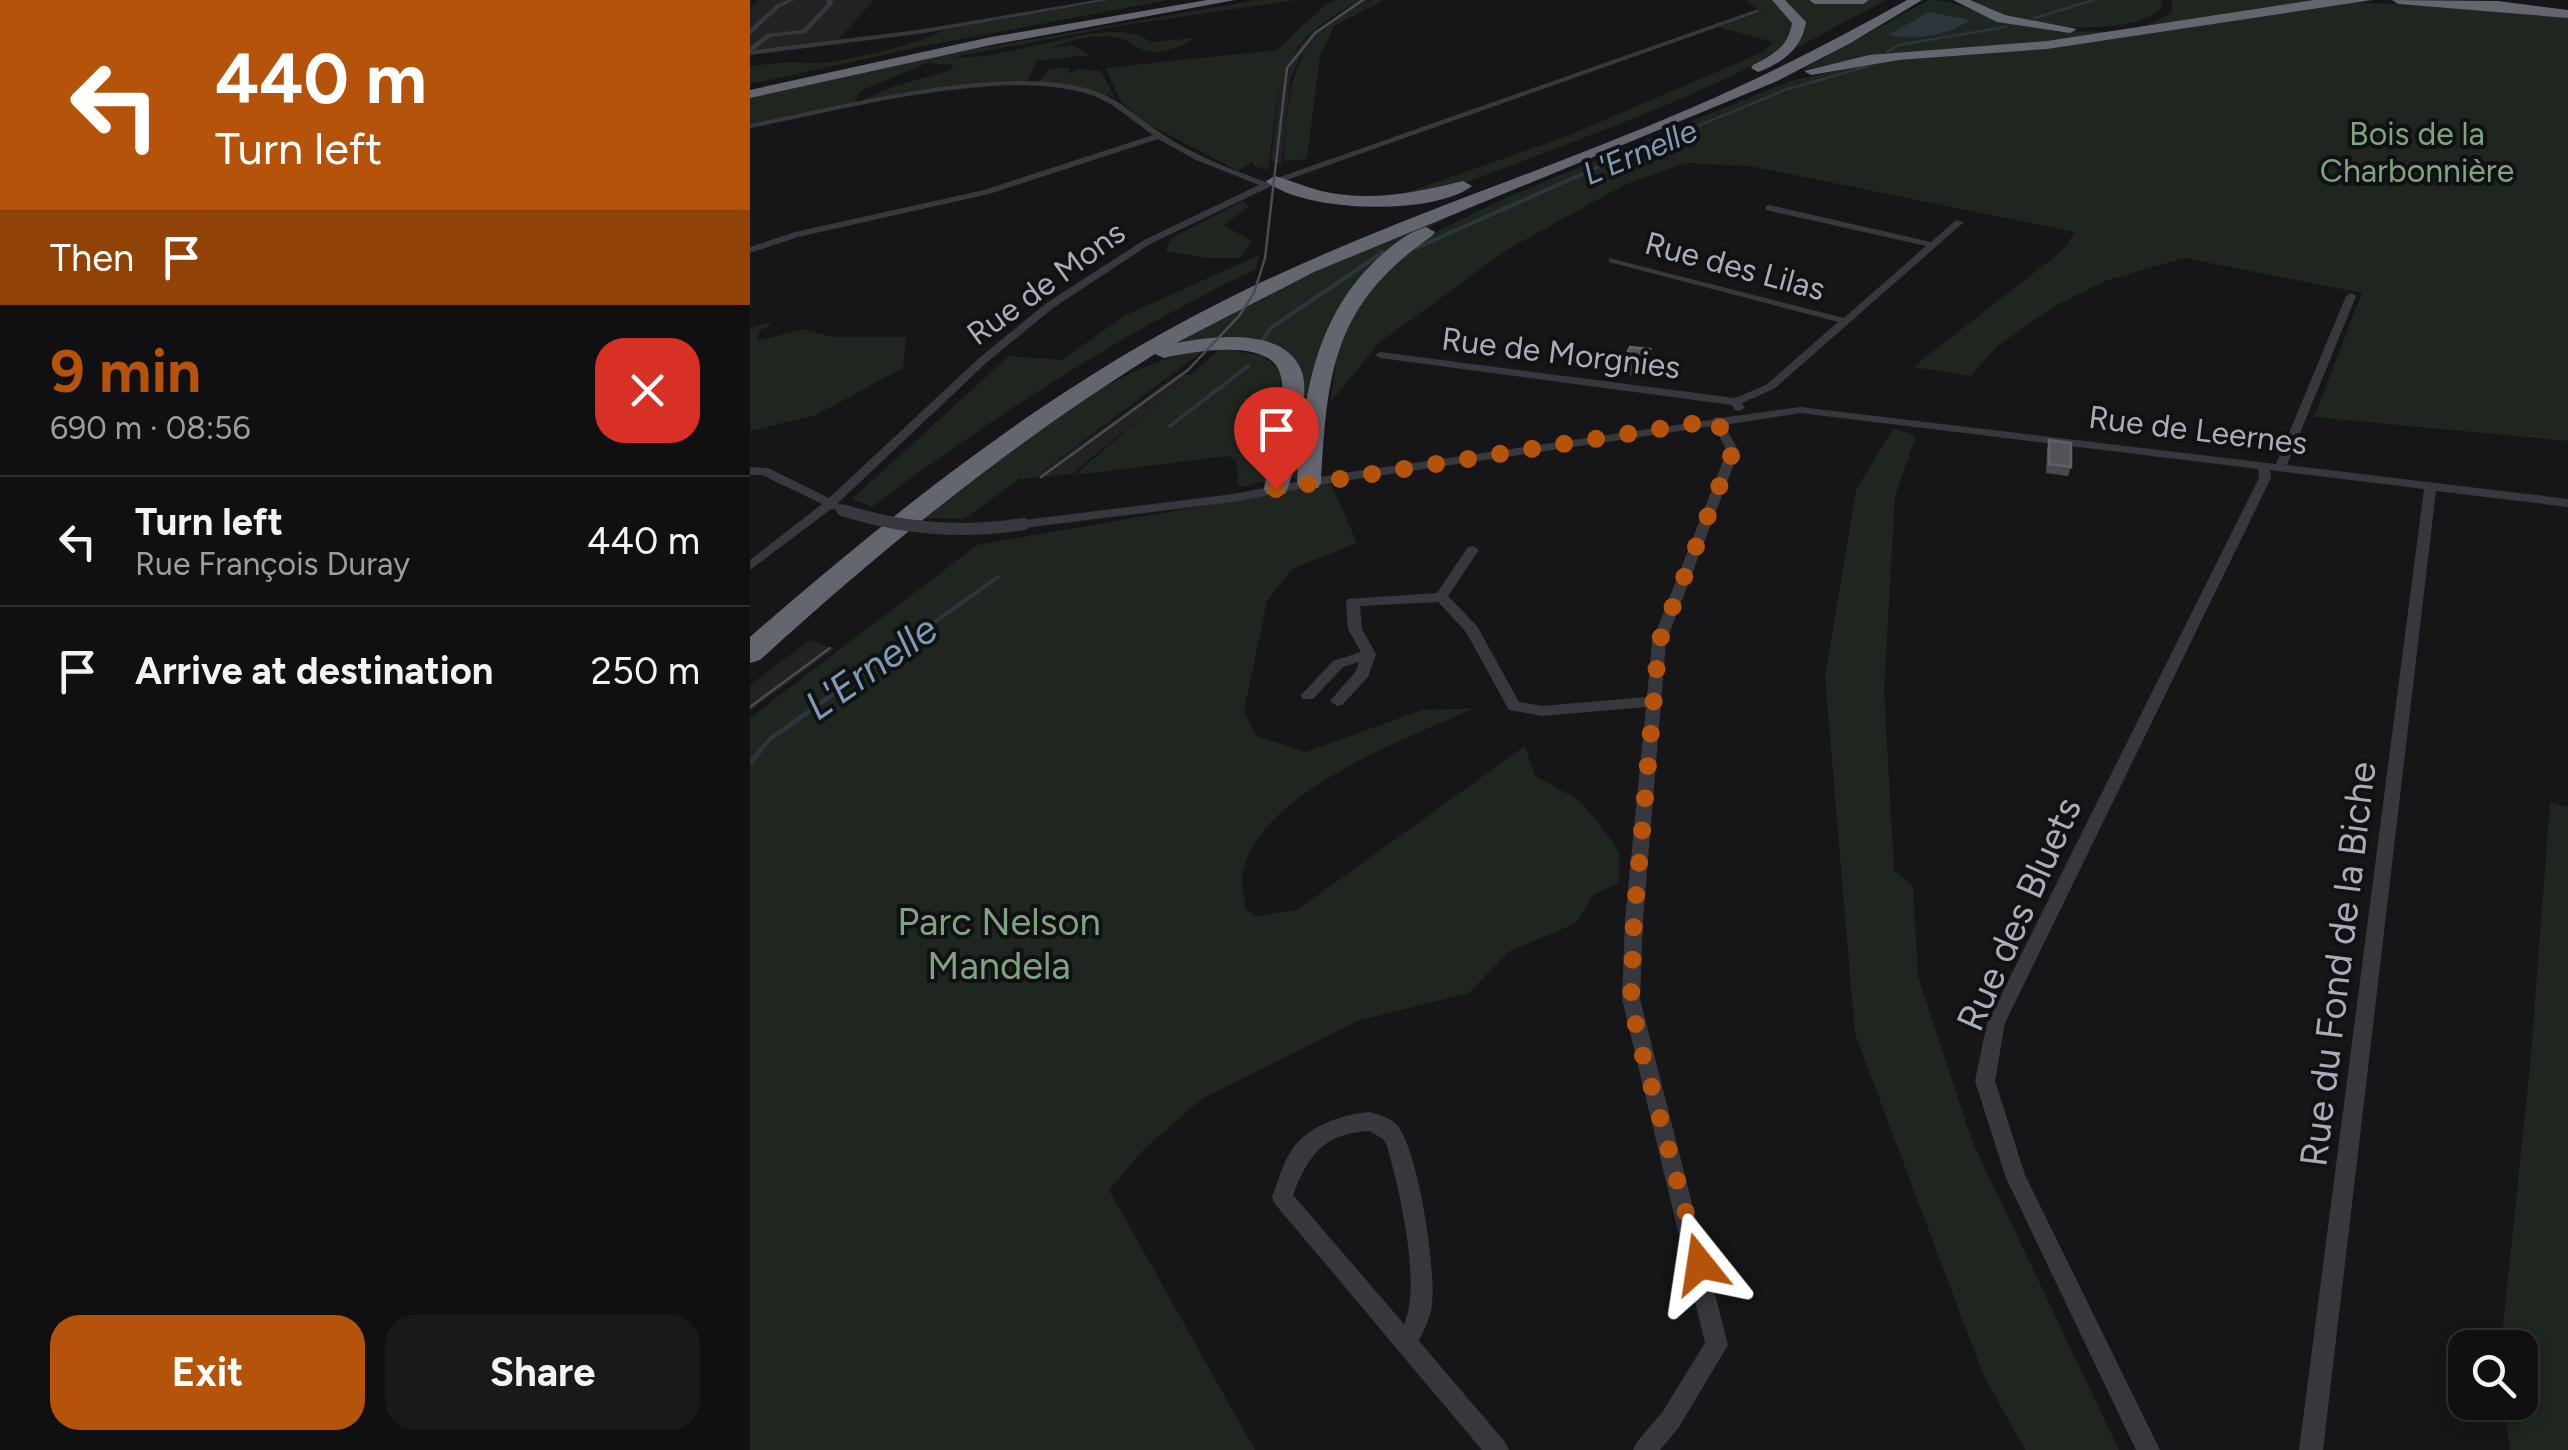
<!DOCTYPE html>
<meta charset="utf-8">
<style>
body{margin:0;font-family:Figtree,sans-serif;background:#19191b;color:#f1f3f6;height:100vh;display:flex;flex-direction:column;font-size:38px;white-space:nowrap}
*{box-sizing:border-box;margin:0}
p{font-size:32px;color:#9c9d9f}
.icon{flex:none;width:55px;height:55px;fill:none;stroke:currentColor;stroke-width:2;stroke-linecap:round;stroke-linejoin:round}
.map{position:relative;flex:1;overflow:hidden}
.sheet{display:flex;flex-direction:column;background:#101012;width:750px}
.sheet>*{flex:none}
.hud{background:#b45309;color:#fff;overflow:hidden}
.controls{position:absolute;left:1698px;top:1330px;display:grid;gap:20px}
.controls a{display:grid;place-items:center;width:90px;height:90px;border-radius:20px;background:#101012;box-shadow:0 5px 15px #0003,0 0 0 2px #303032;font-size:50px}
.pin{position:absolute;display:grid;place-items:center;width:85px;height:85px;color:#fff;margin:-102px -42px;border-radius:50% 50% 50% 0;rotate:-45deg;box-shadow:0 0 10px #0007}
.pin .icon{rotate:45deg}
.me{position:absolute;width:110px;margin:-55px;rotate:345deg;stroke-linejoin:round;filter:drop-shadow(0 0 8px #0008)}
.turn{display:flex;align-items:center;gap:35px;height:210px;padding:0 50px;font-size:45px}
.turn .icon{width:130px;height:130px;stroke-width:2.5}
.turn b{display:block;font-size:70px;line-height:85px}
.then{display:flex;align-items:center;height:95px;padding:0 50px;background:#0003;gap:20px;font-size:38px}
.round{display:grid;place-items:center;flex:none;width:105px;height:105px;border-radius:30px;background:#19191b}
.headline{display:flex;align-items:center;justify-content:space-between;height:170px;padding:0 50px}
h1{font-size:60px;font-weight:700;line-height:75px;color:#b45309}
.action{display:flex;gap:20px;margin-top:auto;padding:20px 50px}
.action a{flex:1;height:115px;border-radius:30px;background:#b45309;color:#fff;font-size:40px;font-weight:700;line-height:115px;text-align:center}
.action a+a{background:#19191b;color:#f1f3f6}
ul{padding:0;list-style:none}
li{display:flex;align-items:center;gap:30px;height:130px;padding:0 50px;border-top:2px solid #303032}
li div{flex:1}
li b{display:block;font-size:38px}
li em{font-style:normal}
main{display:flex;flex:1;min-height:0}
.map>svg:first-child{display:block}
</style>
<main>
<section class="sheet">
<div class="hud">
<div class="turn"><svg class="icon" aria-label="left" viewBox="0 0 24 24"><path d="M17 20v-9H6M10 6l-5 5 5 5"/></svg><div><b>440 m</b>Turn left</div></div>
<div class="then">Then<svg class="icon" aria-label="arrive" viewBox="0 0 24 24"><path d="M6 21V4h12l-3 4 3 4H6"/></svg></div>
</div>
<div class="headline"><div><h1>9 min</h1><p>690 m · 08:56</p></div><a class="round" style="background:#d93025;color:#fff"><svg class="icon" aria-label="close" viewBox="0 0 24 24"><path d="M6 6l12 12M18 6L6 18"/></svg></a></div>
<ul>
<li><svg class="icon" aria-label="left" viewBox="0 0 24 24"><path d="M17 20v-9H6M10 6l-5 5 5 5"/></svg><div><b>Turn left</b><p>Rue François Duray</p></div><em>440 m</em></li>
<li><svg class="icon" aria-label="arrive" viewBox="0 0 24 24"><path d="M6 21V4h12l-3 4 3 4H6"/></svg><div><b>Arrive at destination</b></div><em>250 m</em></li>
</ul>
<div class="action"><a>Exit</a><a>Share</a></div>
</section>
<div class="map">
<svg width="1818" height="1450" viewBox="0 0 1818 1450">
<rect width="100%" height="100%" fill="#161618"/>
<path fill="#222225" d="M9,0H124L86,42L0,52V7Z
M610,0H619L573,31L549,59L540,81L532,164L521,161L530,81L539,59L564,31Z
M428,374L442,375L322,474L284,478Z
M60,640L84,649L0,711V685Z"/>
<path fill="#1e261f" d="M363,0H418L174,46L0,84V67C23,62 41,62 63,63C84,65 180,42 194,29Z
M507,0H546L375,25L204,57C261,63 358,11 401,42L445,38C433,47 407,56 393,50C386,47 379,41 372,39C353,32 320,39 303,48L321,45L340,55L286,61L277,82L110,101L142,87L200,70L204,65L177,63L110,91L104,105L0,124V97L186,56Z
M586,0H611C520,48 532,79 518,170L504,166L503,161L488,171L396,123L372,103L355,68L527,50L575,5Z
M622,0H634L584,26L570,56L557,159L534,161C539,78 539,41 622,0Z
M996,0H1021C1032,7 1049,21 1041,37C1022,72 778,158 728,178L697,189L636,200L817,136L1013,52L1023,42L968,27L1012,12Z
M1033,0H1136L1041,51L1054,31L1048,14Z
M1179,0C1211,0 1229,16 1261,23C1303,32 1388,41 1422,11V0H1587C1498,5 1412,30 1324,40C1233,50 1141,51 1052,70Z
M1216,0H1412L1413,4C1396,37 1292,28 1260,19C1245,14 1231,6 1216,0Z
M1606,2L1818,16V441L1564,417L1612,293L1434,258L1355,281L1303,307L1246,347L1221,376L1163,367L1312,251L1325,232L999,166L935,163L874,185L758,249L629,343L580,403L589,345L618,289L661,249L686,232L762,195L1040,81L1128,62L1295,48Z
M320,68L318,74L329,69L351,71L364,97L330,87L289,82L299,69Z
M493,201L499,207L474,225L501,241L490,258H456L416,251L421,238Z
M705,213L664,236L607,284L549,478H539L547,392L523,348L413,349L547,279Z
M509,255L506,269C368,335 244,416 122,507L102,499L259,356L312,360L374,316Z
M18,323L22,325L10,330L7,341L54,329L83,337H156L153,368L66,415L0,431V328Z
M457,348L284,478L269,479L214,519L175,518C259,451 349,369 457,348Z
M470,349L512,355L532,373L515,481L493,487L488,484L486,461L478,456L325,475Z
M1144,428L1166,436L1145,496L1134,690L1144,870L1163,886L1168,977L1222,1141L1369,1450H1275L1233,1374L1105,1034L1075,677L1106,489Z
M581,484L607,543L542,569L517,601L494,711L506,736L556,752L672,710L725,708C658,738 512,791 493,870C490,881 495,898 496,909L506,916L547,910L775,746L785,776L829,800L851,826L869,852V883L843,895L826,923L758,952L719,993L607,1021L453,1098L395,1148L359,1190L505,1450H0V718L227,545Z
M1800,802L1818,807V1450H1760L1754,1403L1770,1402V1348L1751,1347L1781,1055Z"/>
<path fill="#2c353c" d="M1179,12L1221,20C1194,36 1169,41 1138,35Z"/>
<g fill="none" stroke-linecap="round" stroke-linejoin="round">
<path stroke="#2c353c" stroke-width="2.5" d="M1284,18L1344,0
M1137,52L1148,45L1256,27
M860,162L1035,90L1118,66"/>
<path stroke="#2c353c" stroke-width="4" d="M666,248L866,159
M513,339L521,328L633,252
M420,426L498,366
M158,641L248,577"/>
<path stroke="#2c353c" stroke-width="5" d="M0,763L20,739L161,639"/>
<path fill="#37383d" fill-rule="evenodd" d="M37,0H45L30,7L0,35V29L26,5Z
M76,0H82L84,3L56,33L21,37L4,50L168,30L346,0H360L168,34L0,55V47L17,34L52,30L78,3Z
M1008,9L1010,12L528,183L400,244L303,308L235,364L88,503L93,507L91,510L81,509L0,570V560L72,504L12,475H0V467L18,468L79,498L227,360L295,304L394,240L509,185L446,160L408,139L239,194L48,237L0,253V247L45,232L234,190L403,135C382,121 363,101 338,94C246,67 94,110 0,128V124C91,106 262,60 348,92C372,101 390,120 412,134C444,155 480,169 516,182Z
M1019,205L1181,242L1206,220L1214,222L1024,389L992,403L995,408L989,411L985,410L982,405L630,358L625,355L630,352L985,398L1016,385L1088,322L859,262V258L1094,318L1176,246L1016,210V206Z
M1601,293L1606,296L1537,465L1818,499V507L1686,491L1573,1450H1549L1674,489L1520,470L1521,478L1255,1023L1245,1081L1275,1175L1410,1450H1386L1256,1178L1225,1081L1237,1023L1509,478L1508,469L1050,413L974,425L989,451L916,642L893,920L890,999L978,1345L929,1427L910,1450H883L887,1442L913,1411L955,1343L872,999L875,920L896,707L792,716L759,710L716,632L688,602L610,606L612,629L626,654L618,677L592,705L587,706L580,701L606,671L609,662L593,667L563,699H553L551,695L583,661L611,652L598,629L596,602L598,599L687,593L718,547L723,546L729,550L698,596L727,626L769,702L792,706L897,697L902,642L977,451L964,426L587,482L483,502L274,528L268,524L274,520L483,494L587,474L961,420L966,417L970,418L1050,407L1526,464L1596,296Z
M620,1112C630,1115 641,1118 648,1126C669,1155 686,1268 682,1304C681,1317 674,1329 669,1341L755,1442L759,1450H732L525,1204L522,1197C528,1182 532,1165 541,1151C557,1126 592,1114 620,1112ZM620,1131L633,1139L637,1146C649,1188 672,1284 654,1324L543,1195C558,1155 574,1133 620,1131Z"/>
<path fill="#63666e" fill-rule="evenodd" d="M457,0H485L241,45L0,98V90L241,37Z
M1022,0H1035L1056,22C1052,49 1032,63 1008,72L1001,68L1003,65C1023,55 1039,46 1042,23Z
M1059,0H1119L1113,4H1065Z
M1157,0H1172L1099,44L1025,82L564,272L426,343C462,336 536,326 552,372C558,391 551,416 548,434C545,453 544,478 535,494H517L514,489C519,459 539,402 530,373C519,337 440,352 414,358L405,354C262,443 134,547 10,660L0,663V637C146,510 298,388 473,301C624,225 786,175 941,108C1015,76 1086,40 1157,0Z
M1203,0H1220L1255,15L1327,29L1320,33L1247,22Z
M1564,0H1622L1297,49L1149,60L1061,75L1054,71L1119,55L1297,41Z
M1642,0L1748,1L1818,10V18L1648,4Z
M525,176C540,180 555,187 571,191C619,202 666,193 713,181L722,186C683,216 554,213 516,181Z
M676,227L685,232L682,236C584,304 577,370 571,483L568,488H550L547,483C553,401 563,321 625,261C639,248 657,232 676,227Z"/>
<path stroke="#4a4c52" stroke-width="2.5" d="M291,477L438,370L489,316L504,293L515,258L537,68L565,33L613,0
M0,707L80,648"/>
<path stroke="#37383d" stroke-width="12" d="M92,510C152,529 212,534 274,524"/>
</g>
<path fill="#47494d" d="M900,353L889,376L869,374V370Z
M1299,440L1321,467L1318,476L1296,473L1297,450Z"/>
<path fill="#525359" stroke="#5f6168" stroke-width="2.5" d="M880,347L900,349L889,372L869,370Z
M1299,440L1321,443V467L1299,464Z"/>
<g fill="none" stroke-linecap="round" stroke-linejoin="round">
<path stroke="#b45309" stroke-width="18" stroke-dasharray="0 32.4" d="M526,489L966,420L983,451L909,642L884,920L881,999L889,1041L950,1264"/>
</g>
<g text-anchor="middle" stroke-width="8" stroke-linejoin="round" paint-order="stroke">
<g font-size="32" fill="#7fa381" stroke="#111113">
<text x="1667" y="145">Bois de la<tspan x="1667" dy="37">Charbonnière</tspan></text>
</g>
<g font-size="32" font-style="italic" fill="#7f9bb3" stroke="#111113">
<text transform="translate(890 152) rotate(-23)" y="11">L'Ernelle</text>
</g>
<g font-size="32" fill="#a8adb8" stroke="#111113">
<text transform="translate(985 266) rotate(15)" y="11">Rue des Lilas</text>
<text transform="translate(296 283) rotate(-36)" y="11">Rue de Mons</text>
<text transform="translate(811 353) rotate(7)" y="11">Rue de Morgnies</text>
<text transform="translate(1448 430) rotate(7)" y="11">Rue de Leernes</text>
</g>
<g font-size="38" fill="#a8adb8" stroke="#111113">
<text transform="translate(1269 914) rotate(-66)" y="13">Rue des Bluets</text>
<text transform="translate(1588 964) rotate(-83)" y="13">Rue du Fond de la Biche</text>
</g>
<g font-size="38" fill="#7fa381" stroke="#111113">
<text x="249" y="935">Parc Nelson<tspan x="249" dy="44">Mandela</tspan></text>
</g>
<g font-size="40" font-style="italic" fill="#7f9bb3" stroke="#111113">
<text transform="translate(121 667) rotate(-35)" y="14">L'Ernelle</text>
</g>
</g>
</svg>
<div class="controls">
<a><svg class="icon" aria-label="search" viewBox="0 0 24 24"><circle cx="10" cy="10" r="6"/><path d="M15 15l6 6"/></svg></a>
</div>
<div class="pin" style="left:526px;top:489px;background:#d93025"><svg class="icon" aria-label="arrive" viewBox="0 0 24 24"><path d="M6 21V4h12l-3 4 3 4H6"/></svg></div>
<svg class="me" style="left:950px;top:1264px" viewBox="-20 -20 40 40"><path d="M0-17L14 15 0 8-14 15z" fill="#b45309" stroke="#fff" stroke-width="4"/></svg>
</div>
</main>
